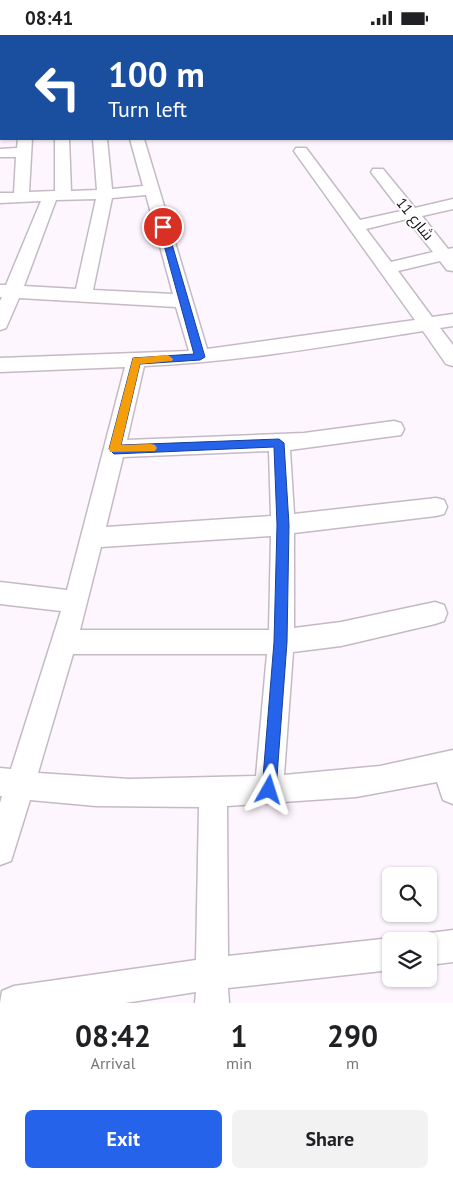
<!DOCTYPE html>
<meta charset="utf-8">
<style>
body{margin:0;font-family:"PT Sans",Cairo,sans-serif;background:#f2f2f2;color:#202124;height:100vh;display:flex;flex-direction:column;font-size:19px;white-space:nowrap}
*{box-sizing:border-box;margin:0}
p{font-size:16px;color:#757577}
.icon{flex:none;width:28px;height:28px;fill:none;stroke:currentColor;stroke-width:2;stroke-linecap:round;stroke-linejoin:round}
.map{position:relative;height:968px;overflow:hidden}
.details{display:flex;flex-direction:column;background:#fff;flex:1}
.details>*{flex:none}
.banner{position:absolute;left:0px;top:0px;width:454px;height:105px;box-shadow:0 1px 4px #0004;background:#1a4fa0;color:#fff;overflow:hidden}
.tools{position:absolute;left:382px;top:832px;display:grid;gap:10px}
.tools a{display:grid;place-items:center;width:55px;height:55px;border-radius:8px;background:#fff;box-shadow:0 1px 4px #0004;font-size:25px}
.pin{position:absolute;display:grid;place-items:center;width:42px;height:42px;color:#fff;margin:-21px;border:2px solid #fff;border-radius:50%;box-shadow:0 1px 5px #0007}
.me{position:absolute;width:55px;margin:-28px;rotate:6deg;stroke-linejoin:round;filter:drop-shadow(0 0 4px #0008)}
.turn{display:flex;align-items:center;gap:18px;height:105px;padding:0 25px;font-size:22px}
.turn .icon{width:65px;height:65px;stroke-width:2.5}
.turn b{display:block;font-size:35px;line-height:42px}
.eta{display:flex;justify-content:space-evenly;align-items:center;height:85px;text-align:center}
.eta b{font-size:30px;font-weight:700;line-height:35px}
.button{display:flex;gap:10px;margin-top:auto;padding:10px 25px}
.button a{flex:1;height:58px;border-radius:8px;background:#2563eb;color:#fff;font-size:20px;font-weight:700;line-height:58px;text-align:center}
.button a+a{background:#f2f2f2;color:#202124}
.status{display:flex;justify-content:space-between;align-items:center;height:35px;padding:0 25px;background:#fff;direction:ltr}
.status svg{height:14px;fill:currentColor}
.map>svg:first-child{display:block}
</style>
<div class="status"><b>08:41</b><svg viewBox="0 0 49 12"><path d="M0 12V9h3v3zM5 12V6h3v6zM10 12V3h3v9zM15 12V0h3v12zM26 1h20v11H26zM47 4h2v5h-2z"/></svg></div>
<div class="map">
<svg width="453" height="968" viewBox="0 0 453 968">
<rect width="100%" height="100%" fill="#fef6fe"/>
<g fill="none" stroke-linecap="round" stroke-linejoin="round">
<defs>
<path id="street" d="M44,0H56V1H44Z
M18,104H32L29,157L55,156V104H69L71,156L97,155L93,104H107L112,154L143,151L130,104H144L207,314L415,285L296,119L294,116L296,113H306L360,185L401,176L371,137L373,134H383L415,173L453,164V174L422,181L448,214L453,213V236L447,235L440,226L398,236L432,282L453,279V291L440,293L453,310V331L446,329L423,296C330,311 238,327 144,331L127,405L304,398L394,386L401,388L404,394L401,400L290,415L294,479L436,463L444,465L447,472L444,479L436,481L294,498V593L341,587L435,567L444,570L447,578L444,586L435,589L341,611L293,617L284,740L380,731L453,715V769L443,765L437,747L356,762L227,771L228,921L391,903L399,906H391V935L228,953L229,968H195L196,957L125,968H0L2,956L14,951L196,925L199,772L96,771L30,765L11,826L0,830V768L2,761H0V733L11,734L61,576L0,569V547L67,555L125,332L0,337V323L189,316L176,272L19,263L6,293L0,295V266L2,262H0V250H6L41,166L0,168V158H14L16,122H0V114L17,113ZM146,160L173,259L93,255L112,163ZM96,164L76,254L24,251L56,165ZM407,184L433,217L391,227L366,194ZM269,416L271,481L106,492L123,422ZM271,501L269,595H80L101,512ZM73,619H267L256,741L129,744L38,738Z
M453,895V927L429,930V906H416L418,903L429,898Z"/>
</defs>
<use href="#street" stroke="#c4bac4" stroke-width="3"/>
<use href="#street" fill="#fff" fill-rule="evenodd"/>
</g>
<path fill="#2563eb" stroke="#184099" d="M163,189L167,192L205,322L200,325L140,329L121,410L279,404L284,408L289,490L287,607L276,755L274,760L269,762L264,760L262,755L274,607L277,490L274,412L114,419L109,414L133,323L194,319L159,192Z"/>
<path fill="#f59e0b" d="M168,320L173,324L172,326L140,329L121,410L151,409L155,410L157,413L155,416L110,417L109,414L133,323Z"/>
<g text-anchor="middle" stroke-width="4" stroke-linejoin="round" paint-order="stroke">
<g font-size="15" fill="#0f0c0f" stroke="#fff">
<text transform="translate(415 184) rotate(51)" y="5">شارع 11</text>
</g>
</g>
</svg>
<div class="tools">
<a><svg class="icon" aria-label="search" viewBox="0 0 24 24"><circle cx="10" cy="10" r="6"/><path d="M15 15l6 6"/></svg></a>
<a><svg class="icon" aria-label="layers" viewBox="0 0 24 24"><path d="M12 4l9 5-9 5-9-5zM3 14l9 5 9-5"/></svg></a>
</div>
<div class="pin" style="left:163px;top:192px;background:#d93025"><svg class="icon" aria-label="arrive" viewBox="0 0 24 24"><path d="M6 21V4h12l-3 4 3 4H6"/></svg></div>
<svg class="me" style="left:269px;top:755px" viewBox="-20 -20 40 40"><path d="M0-17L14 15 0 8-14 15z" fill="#2563eb" stroke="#fff" stroke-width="4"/></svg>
<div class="banner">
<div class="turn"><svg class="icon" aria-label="left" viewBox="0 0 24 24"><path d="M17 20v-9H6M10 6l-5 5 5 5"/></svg><div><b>100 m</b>Turn left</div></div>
</div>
</div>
<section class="details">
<div class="eta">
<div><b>08:42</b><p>Arrival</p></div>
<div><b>1</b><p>min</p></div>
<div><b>290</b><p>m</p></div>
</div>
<div class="button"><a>Exit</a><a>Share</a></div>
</section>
